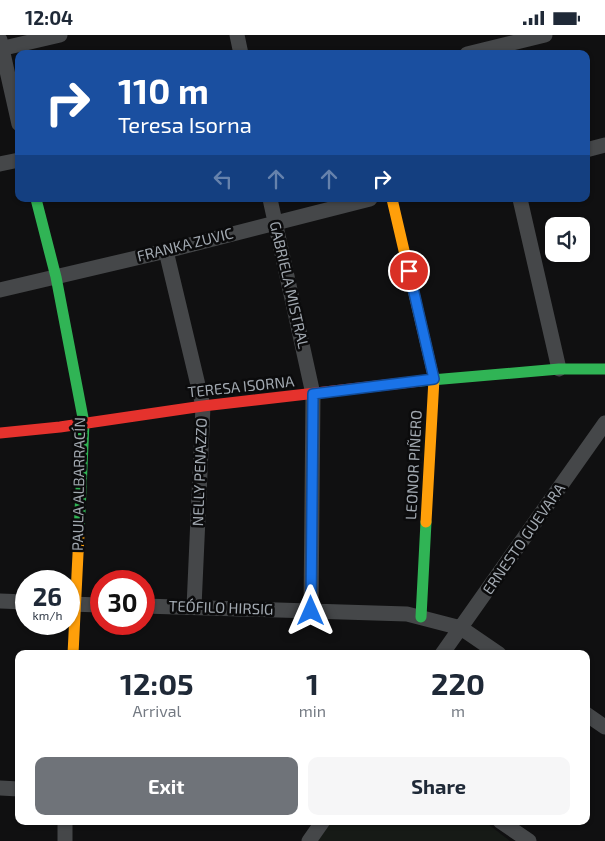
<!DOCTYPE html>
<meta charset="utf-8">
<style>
body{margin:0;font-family:"Exo 2",sans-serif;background:#f6f6f7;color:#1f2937;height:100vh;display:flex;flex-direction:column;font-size:19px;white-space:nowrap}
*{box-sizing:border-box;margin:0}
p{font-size:16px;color:#747a83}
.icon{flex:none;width:28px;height:28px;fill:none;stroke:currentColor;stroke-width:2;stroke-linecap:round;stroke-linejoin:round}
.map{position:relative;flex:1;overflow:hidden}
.sheet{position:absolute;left:15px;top:615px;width:575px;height:175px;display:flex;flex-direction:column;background:#fff;border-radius:10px;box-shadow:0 1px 4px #0004}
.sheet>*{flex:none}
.guide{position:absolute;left:15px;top:15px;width:575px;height:152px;border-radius:10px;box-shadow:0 1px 4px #0004;background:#1a4fa0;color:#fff;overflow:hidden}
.fabs{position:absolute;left:545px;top:182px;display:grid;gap:10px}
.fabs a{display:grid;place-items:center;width:45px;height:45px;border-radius:10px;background:#fff;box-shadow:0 1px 4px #0004;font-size:25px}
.speed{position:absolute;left:15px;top:535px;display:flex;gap:10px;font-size:25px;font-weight:700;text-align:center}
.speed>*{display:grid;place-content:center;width:65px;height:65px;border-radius:50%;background:#fff;box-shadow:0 1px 4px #0004;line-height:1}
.speed small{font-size:12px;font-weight:400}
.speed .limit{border:8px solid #d22;background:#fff;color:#111}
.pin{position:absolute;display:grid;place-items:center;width:42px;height:42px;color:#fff;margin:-21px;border:2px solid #fff;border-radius:50%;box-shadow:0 1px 5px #0007}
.me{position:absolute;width:55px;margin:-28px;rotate:0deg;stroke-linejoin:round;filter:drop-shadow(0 0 4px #0008)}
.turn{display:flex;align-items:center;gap:18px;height:105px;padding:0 20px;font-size:22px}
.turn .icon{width:65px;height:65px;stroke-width:2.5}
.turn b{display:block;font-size:35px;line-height:42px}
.lanes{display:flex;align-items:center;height:48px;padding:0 20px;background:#0003;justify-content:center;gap:25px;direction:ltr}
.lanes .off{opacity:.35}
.eta{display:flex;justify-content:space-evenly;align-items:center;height:85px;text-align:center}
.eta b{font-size:30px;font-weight:700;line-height:35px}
.action{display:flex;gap:10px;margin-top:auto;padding:10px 20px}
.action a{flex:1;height:58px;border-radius:10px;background:#6f7379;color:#fff;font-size:20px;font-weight:700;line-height:58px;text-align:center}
.action a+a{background:#f6f6f7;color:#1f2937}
.status{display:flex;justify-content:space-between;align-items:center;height:35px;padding:0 25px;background:#fff;direction:ltr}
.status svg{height:14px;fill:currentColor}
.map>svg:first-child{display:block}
</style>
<div class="status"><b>12:04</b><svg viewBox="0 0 49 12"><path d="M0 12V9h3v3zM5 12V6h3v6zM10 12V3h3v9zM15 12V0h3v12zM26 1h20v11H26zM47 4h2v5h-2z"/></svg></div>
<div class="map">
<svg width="605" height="806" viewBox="0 0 605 806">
<rect width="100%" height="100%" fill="#101011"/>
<path fill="#161a16" d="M328,786H484L510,806H314Z"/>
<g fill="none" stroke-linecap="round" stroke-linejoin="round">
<path stroke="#454749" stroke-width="15" d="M237,0L241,19
M0,5L19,89
M0,14L60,0
M467,19L545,0
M586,115L605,110
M0,129L19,125
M270,164L313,359L311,576
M520,164L559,334
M166,216L203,371L194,572
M0,255L166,216L370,164
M0,566L26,567
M69,569L101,570
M144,571L407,579L461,593L499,619
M442,619L605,388
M586,679L605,692
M0,753L19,754
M500,786L529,806
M65,806V786
M309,806L323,786"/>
<path stroke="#30b455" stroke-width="11" d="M36,164L56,242L84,388L79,499
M420,346L559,334H605
M421,582L426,487"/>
<path stroke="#ff9f0a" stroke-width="11" d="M392,164L434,344L426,487
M73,619L79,499"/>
<path stroke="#e5322d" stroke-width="11" d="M0,398L60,392L203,371L420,346"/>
</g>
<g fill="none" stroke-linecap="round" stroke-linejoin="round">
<defs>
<path id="route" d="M311,576L313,359L434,344L409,236"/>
</defs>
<use href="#route" stroke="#114b97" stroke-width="12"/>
<use href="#route" stroke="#1a73e8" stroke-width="9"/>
</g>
<g text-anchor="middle" stroke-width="5" stroke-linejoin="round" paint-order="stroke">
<g font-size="15" fill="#a2a9b1" stroke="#0b0b0c">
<text transform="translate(185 210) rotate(-14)" y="5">FRANKA ZUVIC</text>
<text transform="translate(289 250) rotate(77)" y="5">GABRIELA MISTRAL</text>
<text transform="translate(241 352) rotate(-6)" y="5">TERESA ISORNA</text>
<text transform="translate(414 430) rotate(-87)" y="5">LEONOR PIÑERO</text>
<text transform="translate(200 437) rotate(-88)" y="5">NELLY PENAZZO</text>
<text transform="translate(79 449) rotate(-89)" y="5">PAULA ALBARRACÍN</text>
<text transform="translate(524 504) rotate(-55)" y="5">ERNESTO GUEVARA</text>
<text transform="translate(221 573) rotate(2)" y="5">TEÓFILO HIRSIG</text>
</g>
</g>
</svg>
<div class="fabs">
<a><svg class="icon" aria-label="sound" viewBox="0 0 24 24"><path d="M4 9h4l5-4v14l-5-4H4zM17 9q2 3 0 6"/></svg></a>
</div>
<div class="speed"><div>26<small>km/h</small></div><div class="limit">30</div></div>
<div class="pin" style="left:409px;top:236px;background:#d93025"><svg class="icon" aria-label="arrive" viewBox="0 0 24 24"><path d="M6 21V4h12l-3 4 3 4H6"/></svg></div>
<svg class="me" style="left:311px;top:576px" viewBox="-20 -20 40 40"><path d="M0-17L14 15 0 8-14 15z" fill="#1a73e8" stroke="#fff" stroke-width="4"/></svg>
<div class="guide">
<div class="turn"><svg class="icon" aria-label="right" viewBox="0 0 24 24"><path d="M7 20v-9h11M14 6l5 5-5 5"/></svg><div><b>110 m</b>Teresa Isorna</div></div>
<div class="lanes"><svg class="icon off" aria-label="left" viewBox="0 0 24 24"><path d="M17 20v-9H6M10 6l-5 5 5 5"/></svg><svg class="icon off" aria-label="ahead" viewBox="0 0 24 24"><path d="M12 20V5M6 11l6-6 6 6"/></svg><svg class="icon off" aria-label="ahead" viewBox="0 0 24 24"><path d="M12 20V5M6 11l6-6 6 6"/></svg><svg class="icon" aria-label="right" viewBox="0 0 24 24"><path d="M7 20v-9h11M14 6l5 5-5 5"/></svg></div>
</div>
<section class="sheet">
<div class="eta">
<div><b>12:05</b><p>Arrival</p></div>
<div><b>1</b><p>min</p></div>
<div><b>220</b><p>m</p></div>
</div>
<div class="action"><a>Exit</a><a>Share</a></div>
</section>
</div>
